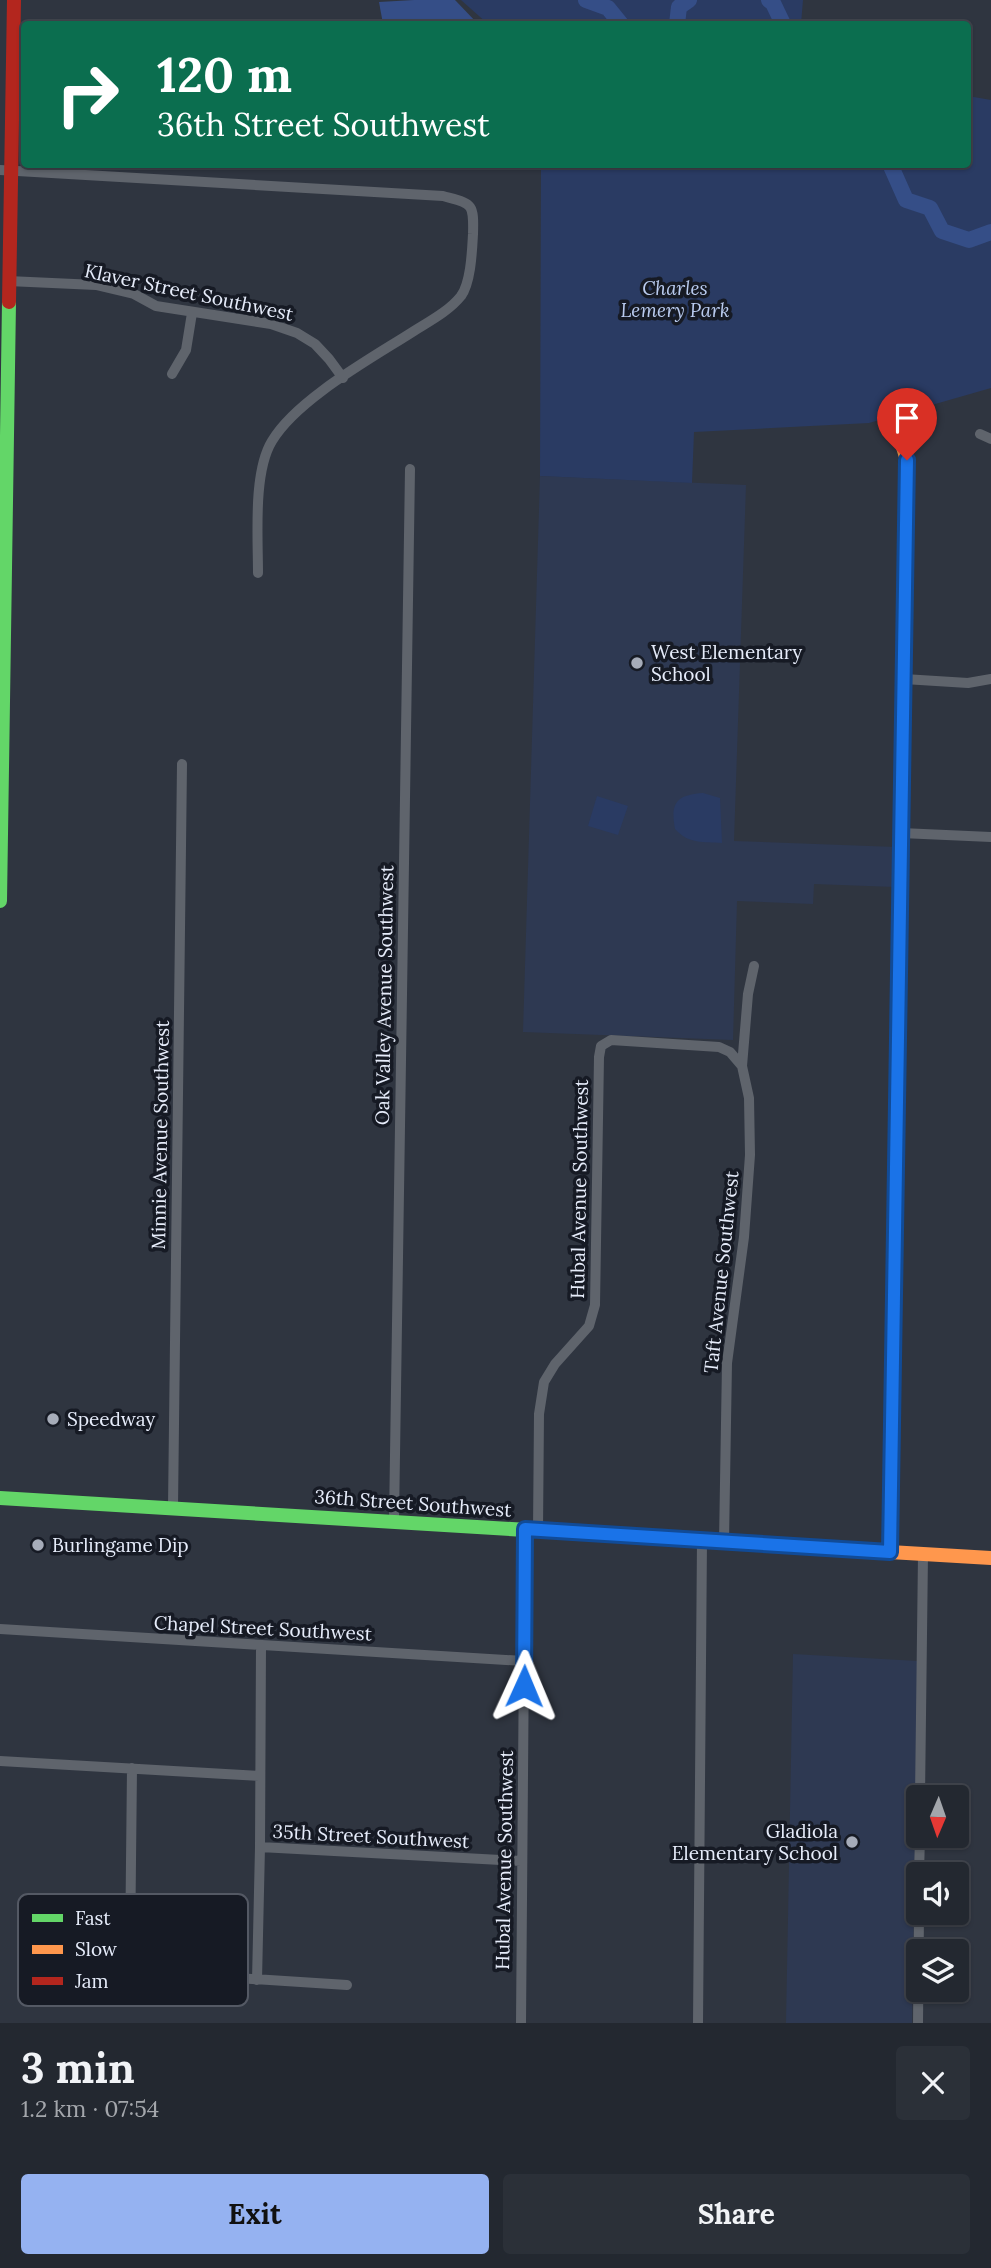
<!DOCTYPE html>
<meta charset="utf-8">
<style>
body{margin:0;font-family:Lora,serif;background:#2b3038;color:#f1f3f6;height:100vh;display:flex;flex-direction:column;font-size:26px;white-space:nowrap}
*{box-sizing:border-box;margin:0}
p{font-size:23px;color:#a3a6ab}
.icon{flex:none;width:38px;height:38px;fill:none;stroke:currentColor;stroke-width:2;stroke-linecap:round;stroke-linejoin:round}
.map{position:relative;height:2023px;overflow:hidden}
.side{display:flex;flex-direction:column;background:#232830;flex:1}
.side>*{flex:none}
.banner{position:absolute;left:21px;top:21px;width:950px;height:147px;border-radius:7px;box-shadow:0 2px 5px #0004,0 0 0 2px #40444c;background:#0b6e4f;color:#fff;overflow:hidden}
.needle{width:46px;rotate:182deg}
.controls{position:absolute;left:906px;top:1785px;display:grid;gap:14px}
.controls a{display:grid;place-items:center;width:63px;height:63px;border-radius:7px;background:#232830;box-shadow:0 2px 5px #0004,0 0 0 2px #40444c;font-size:35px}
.pin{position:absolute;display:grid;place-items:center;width:60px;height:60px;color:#fff;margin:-72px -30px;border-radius:50% 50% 50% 0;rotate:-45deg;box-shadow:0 0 7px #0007}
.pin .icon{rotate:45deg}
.me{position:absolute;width:77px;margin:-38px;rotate:1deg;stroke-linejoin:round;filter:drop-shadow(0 0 5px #0008)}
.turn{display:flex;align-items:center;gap:24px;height:147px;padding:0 21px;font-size:32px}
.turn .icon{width:91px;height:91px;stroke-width:2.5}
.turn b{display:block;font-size:49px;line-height:60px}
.round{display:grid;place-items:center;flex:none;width:74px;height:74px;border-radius:7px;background:#2b3038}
.summary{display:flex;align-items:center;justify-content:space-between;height:119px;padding:0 21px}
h1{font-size:42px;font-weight:700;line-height:52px}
.primary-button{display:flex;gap:14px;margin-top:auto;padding:14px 21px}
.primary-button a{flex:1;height:80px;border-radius:7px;background:#95b2f1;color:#111;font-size:28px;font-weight:700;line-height:80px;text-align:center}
.primary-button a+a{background:#2b3038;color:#f1f3f6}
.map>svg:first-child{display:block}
</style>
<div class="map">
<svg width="991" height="2023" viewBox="0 0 991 2023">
<rect width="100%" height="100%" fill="#2f3540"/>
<path fill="#2e3952" d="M540,476L746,485L734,841L896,847L895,887L814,884L813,904L737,901L733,1040L523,1032Z
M793,1654L918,1661L912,2023H786Z"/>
<path fill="#2a3b63" d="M461,0H803L801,24H488Z
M968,96L991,100V388L869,423L694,432L692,483L540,476L541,165L968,164Z
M703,793L720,798L722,843C704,842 688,844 675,829C670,802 677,795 703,793Z
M597,796L628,806L618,835L588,826Z"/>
<path fill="#354e87" d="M414,0H455L478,24H383L379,2Z"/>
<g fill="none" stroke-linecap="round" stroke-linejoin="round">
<path stroke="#354e87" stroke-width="16" d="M586,0L608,8L621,24
M769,0L773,3L783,24
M677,24L679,7L689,0
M890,164L906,200L930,208L942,231L969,240L991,232"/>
<path stroke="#5f646c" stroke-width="10" d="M0,170L443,196C472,204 474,202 473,234C472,251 471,282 461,296C449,311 430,321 414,331C372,358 297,399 272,441C253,472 258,536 258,573
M8,281L96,285L134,294L156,306L271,324L297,333L315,344L329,359L343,378
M172,374L186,350L192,313
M980,434L991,439
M904,679L968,683L991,679
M901,833L991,837
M173,1507L182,764
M394,1521L410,469
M538,1530L539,1414L544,1382L555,1364L589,1326L595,1305L599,1057L601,1046L611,1040L719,1047L730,1052L742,1066
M724,1542L727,1363L744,1237L750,1155L749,1098L742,1066L748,994L754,966
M0,1629L524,1661
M0,1761L259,1776
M132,1768L130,1955L134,1968L143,1972L347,1985
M920,1797L923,1554
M260,1847L521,1861
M919,1874L920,1836
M257,1980L260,1847L261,1645
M521,2023L525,1529
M698,2023L702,1540
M918,2023L919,1913"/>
<path stroke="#63d668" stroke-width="14" d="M0,901L9,302
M893,1349L905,588
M0,1498L839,1549"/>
<path stroke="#ff974d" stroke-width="14" d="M901,441L907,460L905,588
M839,1549L991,1558"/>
<path stroke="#b3261e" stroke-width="14" d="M9,302L14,0
M890,1552L893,1349"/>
</g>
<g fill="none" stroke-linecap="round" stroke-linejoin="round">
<defs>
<path id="route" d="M524,1686L525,1529L890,1552L907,460"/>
</defs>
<use href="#route" stroke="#114b97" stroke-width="18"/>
<use href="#route" stroke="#1a73e8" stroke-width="12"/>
</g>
<g fill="#a6acb9" stroke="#161a24" stroke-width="2.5">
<circle cx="637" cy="663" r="7"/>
<circle cx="53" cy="1419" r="7"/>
<circle cx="38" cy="1545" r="7"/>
<circle cx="852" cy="1842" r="7"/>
</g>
<g text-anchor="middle" stroke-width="7" stroke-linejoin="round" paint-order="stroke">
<g font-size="19" font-style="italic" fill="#b9cbef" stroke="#161a24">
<text x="675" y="295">Charles<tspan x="675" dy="22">Lemery Park</tspan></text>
</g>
<g font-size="19" fill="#e6ecfa" stroke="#161a24">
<text transform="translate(189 292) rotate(12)" y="7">Klaver Street Southwest</text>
<text transform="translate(384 995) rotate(-89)" y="7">Oak Valley Avenue Southwest</text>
<text transform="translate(160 1135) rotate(-89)" y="7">Minnie Avenue Southwest</text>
<text transform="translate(579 1189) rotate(-89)" y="7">Hubal Avenue Southwest</text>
<text transform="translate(721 1272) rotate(-84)" y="7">Taft Avenue Southwest</text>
<text transform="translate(413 1503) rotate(4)" y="7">36th Street Southwest</text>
<text transform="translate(263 1628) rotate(3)" y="7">Chapel Street Southwest</text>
<text transform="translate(371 1836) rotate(3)" y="7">35th Street Southwest</text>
<text transform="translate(504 1860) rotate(-89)" y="7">Hubal Avenue Southwest</text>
</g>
<g font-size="19" fill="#e6ecfa" stroke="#161a24" text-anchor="start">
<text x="651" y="659">West Elementary<tspan x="651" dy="22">School</tspan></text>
<text x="67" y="1426">Speedway</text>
<text x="52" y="1552">Burlingame Dip</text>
<text x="838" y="1838" text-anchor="end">Gladiola<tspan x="838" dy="22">Elementary School</tspan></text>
</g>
</g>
<rect x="18" y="1894" width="230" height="112" rx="10" fill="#161a24" stroke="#545964" stroke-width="2"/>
<rect x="32" y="1914" width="31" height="8" fill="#63d668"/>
<rect x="32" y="1945" width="31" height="9" fill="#ff974d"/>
<rect x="32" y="1977" width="31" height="8" fill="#b3261e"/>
<g font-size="19" fill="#e6ecfa">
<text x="75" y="1925">Fast</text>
<text x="75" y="1956">Slow</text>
<text x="75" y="1988">Jam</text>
</g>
</svg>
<div class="controls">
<a><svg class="needle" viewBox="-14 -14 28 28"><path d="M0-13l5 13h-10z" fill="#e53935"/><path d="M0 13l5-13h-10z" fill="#a3a6ab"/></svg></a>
<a><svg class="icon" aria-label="sound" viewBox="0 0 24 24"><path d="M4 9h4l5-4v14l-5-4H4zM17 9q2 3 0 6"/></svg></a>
<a><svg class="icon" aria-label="layers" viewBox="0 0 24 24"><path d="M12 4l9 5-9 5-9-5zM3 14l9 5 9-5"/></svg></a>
</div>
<div class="pin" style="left:907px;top:460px;background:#d93025"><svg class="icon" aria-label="arrive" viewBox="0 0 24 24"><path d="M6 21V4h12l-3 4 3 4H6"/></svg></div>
<svg class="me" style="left:524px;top:1686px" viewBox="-20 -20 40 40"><path d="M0-17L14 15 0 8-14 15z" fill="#1a73e8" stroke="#fff" stroke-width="4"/></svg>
<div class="banner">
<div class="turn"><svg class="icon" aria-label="right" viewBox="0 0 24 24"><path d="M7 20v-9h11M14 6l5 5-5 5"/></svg><div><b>120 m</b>36th Street Southwest</div></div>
</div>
</div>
<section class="side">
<div class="summary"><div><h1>3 min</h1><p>1.2 km · 07:54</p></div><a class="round"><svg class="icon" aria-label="close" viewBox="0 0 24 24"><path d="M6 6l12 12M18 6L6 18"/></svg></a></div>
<div class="primary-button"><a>Exit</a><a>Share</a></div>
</section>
